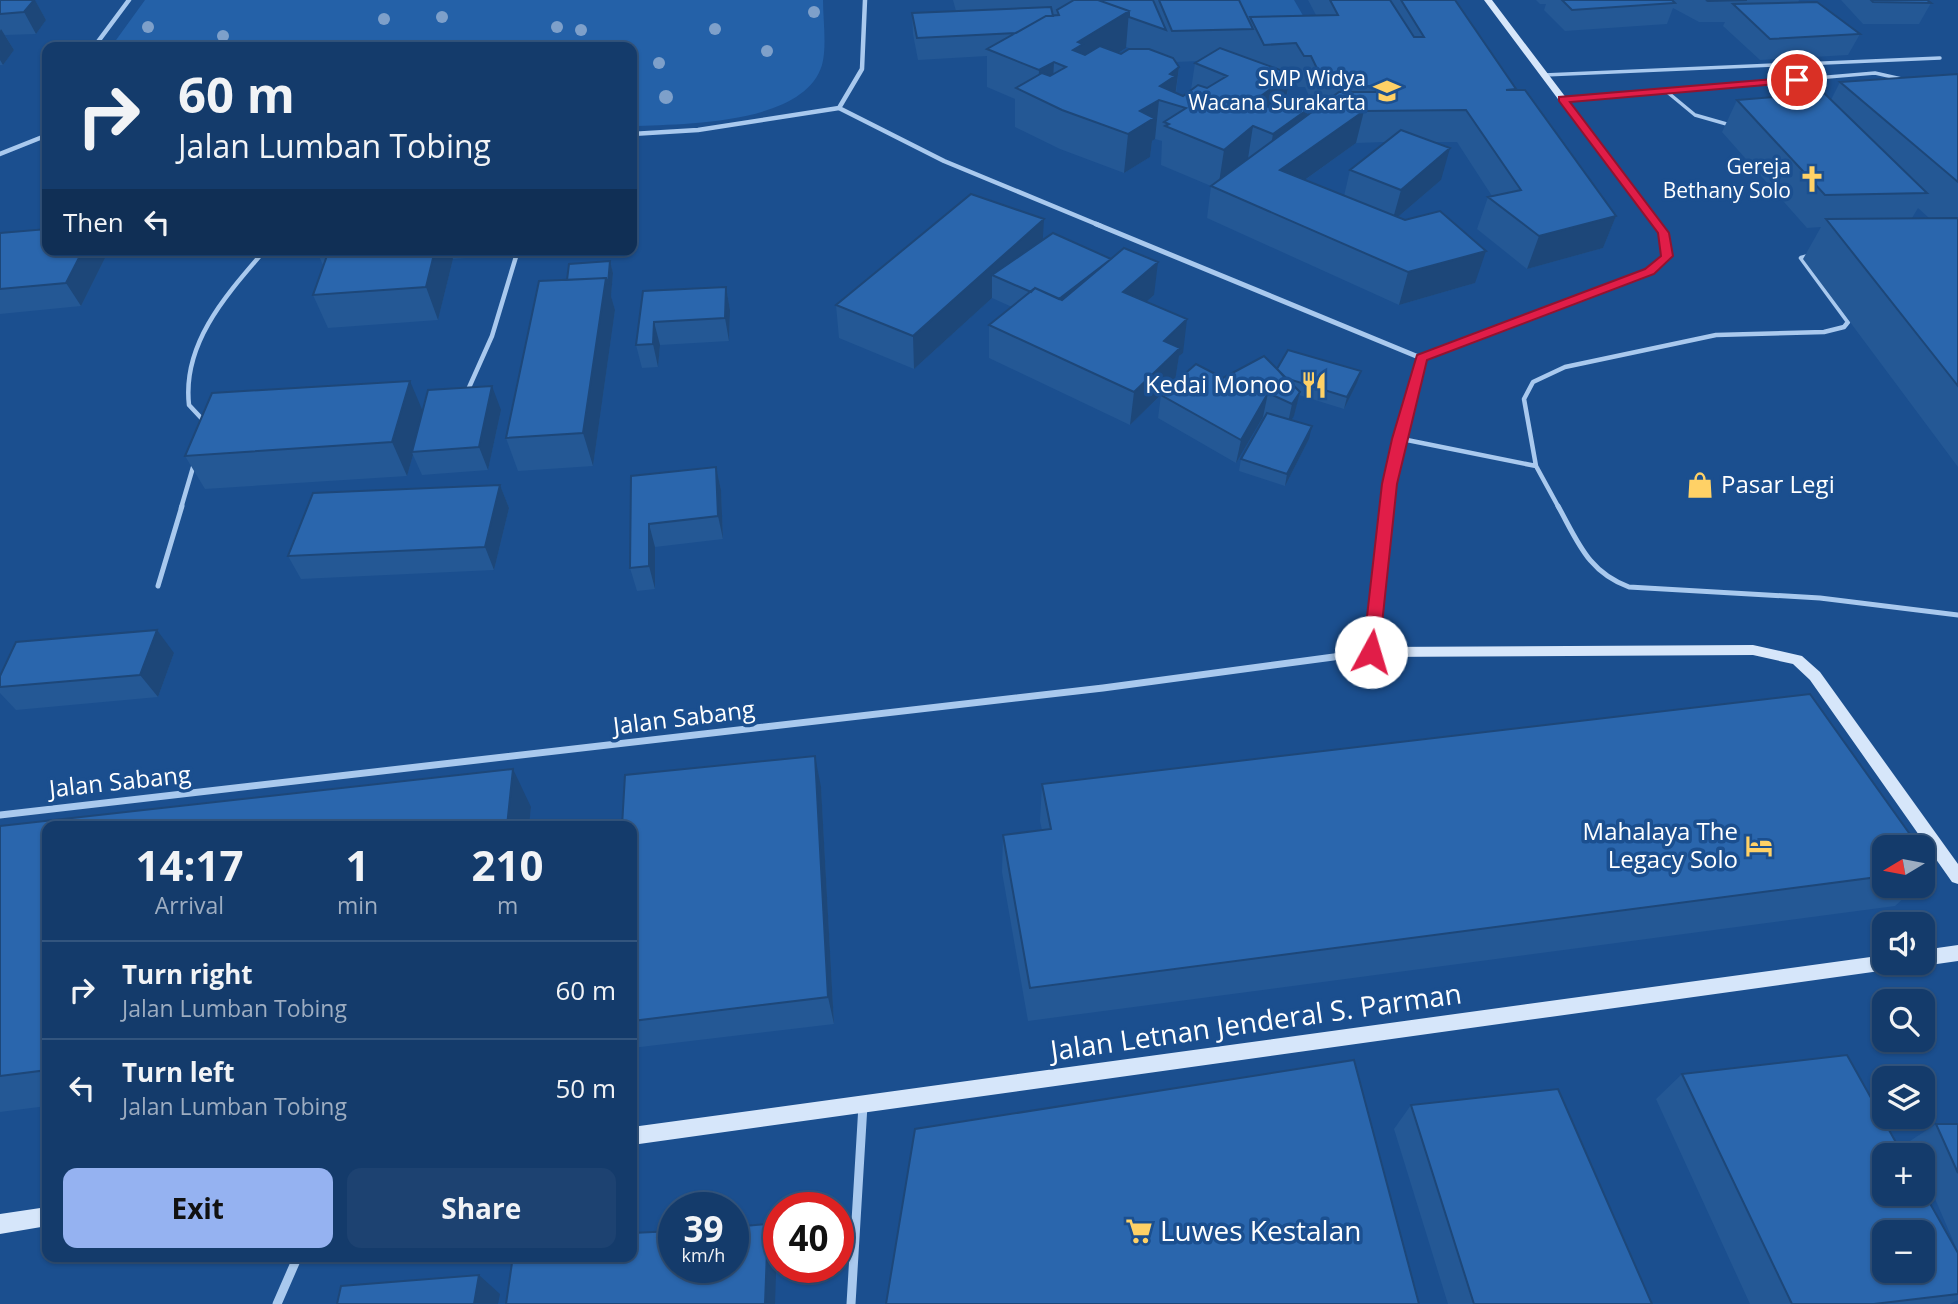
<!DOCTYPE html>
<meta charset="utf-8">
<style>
body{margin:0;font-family:"Open Sans",sans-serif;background:#1d4271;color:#f1f3f6;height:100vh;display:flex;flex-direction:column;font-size:26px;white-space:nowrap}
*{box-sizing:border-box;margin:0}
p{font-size:23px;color:#9dadc1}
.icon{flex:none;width:38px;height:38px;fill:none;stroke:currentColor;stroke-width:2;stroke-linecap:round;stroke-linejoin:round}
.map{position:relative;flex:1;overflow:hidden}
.details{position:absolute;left:42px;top:821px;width:595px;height:441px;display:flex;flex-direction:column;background:#143b6b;border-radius:14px;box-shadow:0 2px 5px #0004,0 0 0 2px #33557e}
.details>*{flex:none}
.banner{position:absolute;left:42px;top:42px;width:595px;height:214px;border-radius:14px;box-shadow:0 2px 5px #0004,0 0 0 2px #33557e;background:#143b6b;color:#f1f3f6;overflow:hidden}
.needle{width:46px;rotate:260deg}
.fabs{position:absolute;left:1872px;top:835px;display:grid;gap:14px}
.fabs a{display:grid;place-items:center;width:63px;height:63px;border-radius:14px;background:#143b6b;box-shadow:0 2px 5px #0004,0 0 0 2px #33557e;font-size:35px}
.speed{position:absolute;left:658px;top:1192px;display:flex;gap:14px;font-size:35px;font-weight:700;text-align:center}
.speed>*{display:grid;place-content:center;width:91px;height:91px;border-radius:50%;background:#143b6b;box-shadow:0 2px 5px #0004,0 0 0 2px #33557e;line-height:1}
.speed small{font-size:18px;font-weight:400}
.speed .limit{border:10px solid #d22;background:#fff;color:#111}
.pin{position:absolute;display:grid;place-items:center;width:60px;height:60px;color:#fff;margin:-30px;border:4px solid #fff;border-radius:50%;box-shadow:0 2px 7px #0007}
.me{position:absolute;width:77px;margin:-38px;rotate:6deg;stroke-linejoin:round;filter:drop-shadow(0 0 5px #0008)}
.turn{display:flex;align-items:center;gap:24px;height:147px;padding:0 21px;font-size:32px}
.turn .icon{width:91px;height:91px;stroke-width:2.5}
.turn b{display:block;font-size:49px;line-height:60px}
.then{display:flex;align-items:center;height:66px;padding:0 21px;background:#0003;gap:14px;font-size:26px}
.eta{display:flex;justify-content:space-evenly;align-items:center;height:119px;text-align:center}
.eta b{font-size:42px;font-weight:700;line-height:49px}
.primary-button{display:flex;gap:14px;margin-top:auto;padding:14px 21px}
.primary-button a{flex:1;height:80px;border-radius:14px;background:#95b2f1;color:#111;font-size:28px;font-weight:700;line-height:80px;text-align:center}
.primary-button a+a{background:#1d4271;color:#f1f3f6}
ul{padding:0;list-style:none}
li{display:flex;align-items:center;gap:21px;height:98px;padding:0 21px;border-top:2px solid #33557e}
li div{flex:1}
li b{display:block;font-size:26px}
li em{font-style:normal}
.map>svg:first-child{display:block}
</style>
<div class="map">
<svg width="1958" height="1304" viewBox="0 0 1958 1304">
<rect width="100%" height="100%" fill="#1b4f8f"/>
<path fill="#2461a8" d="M145,0H823C823,20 827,46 822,65C804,125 682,124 632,126V47H111Z
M1226,0H1294L1309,26L1240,29Z"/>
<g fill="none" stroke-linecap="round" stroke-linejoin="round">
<path stroke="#a9c9ee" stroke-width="3.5" d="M1544,75L1940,58
M1666,91L1875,73L1906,80
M1562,99L1666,91L1695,115L1730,125"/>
<path stroke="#a9c9ee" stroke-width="4.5" d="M467,392L492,336L518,250
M203,420L189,405C182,343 227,294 265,250
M1402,439L1536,466
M181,508L194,464
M1559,508L1536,466L1524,399L1533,382L1565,367L1716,335L1824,332L1844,327L1848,322L1801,258L1812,255"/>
<path stroke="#a9c9ee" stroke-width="5" d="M1558,506C1578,542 1588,572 1629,587L1820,598L1958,615
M158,586L182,506"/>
<path stroke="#a9c9ee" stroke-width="4.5" d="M94,47L129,0
M839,108L862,69L865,0
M632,134L698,130L839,108L944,161L1101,226
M45,136L43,117L47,111
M0,154L45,136"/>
<path stroke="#a9c9ee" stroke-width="5" d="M1096,224L1421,358"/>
<path stroke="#a9c9ee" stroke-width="7" d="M0,815L1103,688L1371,652"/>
<path stroke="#a9c9ee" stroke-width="9" d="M277,1304L298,1256
M851,1304L863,1105"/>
<path fill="#d6e6fa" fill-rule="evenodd" d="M1484,0H1492L1667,231L1672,256L1653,274L1426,360L1395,484L1379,647L1753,645L1802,656L1820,672L1958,864V884L1952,882L1810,680L1793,664L1753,655L1371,657L1366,656L1364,652L1383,484L1417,356L1645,270L1662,255L1658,233Z
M1958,945V961L1923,966L1917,962H1923V950Z
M1885,955V962H1895L1893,967L1887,970L632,1145V1127Z
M47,1207V1226L0,1234V1214Z"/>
</g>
<g fill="#7ea0ca">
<circle cx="814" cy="12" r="6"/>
<circle cx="442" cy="17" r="6"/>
<circle cx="384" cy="19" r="6"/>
<circle cx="148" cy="27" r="6"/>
<circle cx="557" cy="27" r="6"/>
<circle cx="715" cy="29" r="6"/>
<circle cx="581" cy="30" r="6"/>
<circle cx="223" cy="36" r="6"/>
<circle cx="767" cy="51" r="6"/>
<circle cx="659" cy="63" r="6"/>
<circle cx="666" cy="97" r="7"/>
</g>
<path fill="#245895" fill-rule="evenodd" d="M0,0H35L46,20L36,34L5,35L14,50L3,65H0Z
M953,0H1239L1249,21L1250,17L1316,15L1308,0H1455L1516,90L1616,216L1603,248L1527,269L1477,229L1488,197L1492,196L1457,142H1434L1441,180L1398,217L1475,283L1399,305L1207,218L1211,186L1161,165L1162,141L1155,139L1152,141L1150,157L1124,173L1060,149L1015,127V99L987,87V56L918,60L913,34L912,13L956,11ZM1126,47L1132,49L1121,54L1119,53L1126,48ZM1199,61L1195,63L1191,90L1183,96L1176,93L1179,67L1176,62ZM1291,74L1298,87H1305L1315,109L1306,116L1286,100ZM1385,142L1350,170L1344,196L1305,180L1356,143Z
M1536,0H1799L1798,3L1860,34L1848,55L1760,60L1723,26L1725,22H1699L1673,8L1667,24L1565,31L1544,10L1546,4H1540Z
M1841,0H1927L1931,3L1919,24H1863Z
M1958,74V467L1803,259L1821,227L1807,228L1722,132L1737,100H1831L1840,82ZM1918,208L1929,218H1912Z
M0,233L47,250H109L81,306L0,314Z
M1043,239L1154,295L1146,302L1183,353L1179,356L1175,381L1162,394L1223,378L1277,369L1361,371L1357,383L1344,409L1299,395L1294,416L1291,420L1309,439L1285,486L1239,471L1241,459L1264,417H1263L1236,463L1158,418L1161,395L1130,425L989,358V325L1012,307L992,298L914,369L839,338L836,305Z
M316,250H481L479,257L453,259L438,320L328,328L313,295L323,265Z
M610,261L613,273L611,296L615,310L593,466L518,471L506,438L567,280Z
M726,287L730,310L729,341L660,345L658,367L642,368L636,345L643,291Z
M501,410L488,470L422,475L413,455L407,476L205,489L185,456L422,411Z
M716,467L721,490L723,539L655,547V589L637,591L630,568L631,476Z
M500,485L509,508L494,570L301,579L288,556Z
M174,653L158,697L16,710L0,693V676Z
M1042,784L1885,847V886H1917L1895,906L1028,1021L1002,872L1003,835L1042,830L1040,821Z
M821,787L834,1024L632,1048V826Z
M531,807L529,826H47V1106L0,1112V826Z
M1923,854L1935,870L1923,880Z
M1682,1074L1958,1253V1300L1950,1304H1750L1656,1099Z
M1411,1105L1652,1304H1448L1394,1129Z
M1936,1124H1958V1252L1923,1171V1155H1916L1910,1141Z"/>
<path fill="#1d4779" d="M34,0H35L46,20L36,34L24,12Z
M1129,11L1126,48L1081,77L1073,50L1078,42Z
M1,29L14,50L3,65L0,60V31Z
M1054,62L1052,100L1038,98L1039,70Z
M1179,67L1174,104L1159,100L1155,139L1152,141L1150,157L1124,173L1128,134L1140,111L1170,74Z
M1291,74L1283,112L1253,126L1247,165L1218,189L1224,150L1254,101Z
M1308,109L1300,148L1266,173L1273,134Z
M1364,111L1356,143L1274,202L1280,170Z
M1450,148L1441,180L1392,222L1401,190Z
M1616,216L1603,248L1527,269L1539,236Z
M1044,219L1042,252L992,275V298L914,369L913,336Z
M83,250H109L81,306L66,283Z
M435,250H450L453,259L438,320L426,287Z
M1486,251L1475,283L1399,305L1408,272Z
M1112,259L1054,325L1055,302Z
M610,261L613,273L611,296L615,310L593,466L583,433L606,278Z
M1158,262L1154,295L1120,325L1123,292Z
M726,287L730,310L729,341L725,318Z
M1187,319L1183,353L1179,356L1175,381L1130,425L1134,392L1164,341Z
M654,322L660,345L658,367L653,344Z
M1361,371L1357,383L1344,409L1347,397Z
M410,381L424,414L412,452L413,455L407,476L392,442Z
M492,386L501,410L488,470L479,447Z
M1300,392L1294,416L1287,427L1292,404Z
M1268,393L1263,417L1236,463L1241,440Z
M1312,426L1309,439L1285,486L1287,474Z
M716,467L721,490L723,539L718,516Z
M500,485L509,508L494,570L485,547Z
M649,524L655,547V589L649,566Z
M157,630L174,653L158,697L140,675Z
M815,756L821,787L834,1024L828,997Z
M513,769L531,807L529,826H507Z
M768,1224L777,1245L775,1304H765Z
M479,1275L500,1294L498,1304H474Z"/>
<path fill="#2a66ad" stroke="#1d4779" stroke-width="2" fill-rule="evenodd" d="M0,0H34L24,12L0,14Z
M1074,0H1098L1129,11L1078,42L1083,44L1073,50L1085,55L1100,46L1121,54L1129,49H1149L1173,58L1179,67L1170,74L1175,76L1160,86L1183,96L1198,85L1207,88L1227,76L1195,63L1220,48L1291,74L1254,101L1271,108L1283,99L1308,109L1273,134L1253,126L1224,150L1165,126L1169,124L1164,122L1186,108L1159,100L1140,111L1154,118L1128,134L1062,110L1016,88L1042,73L1050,76L1066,67L1054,62L1039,70L987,49L1046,16L1059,15L1057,10Z
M1098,0H1153L1166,30L1129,17V11Z
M1159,0H1239L1253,29L1172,31Z
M1330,0H1390L1414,37H1424L1401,0H1455L1516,89L1506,90H1525L1616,216L1539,236L1488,197L1521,190L1466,110L1364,111L1280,170L1405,220L1440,211L1486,251L1408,272L1211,186L1339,92H1382L1379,86L1326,87L1311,56H1304L1296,43L1264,45L1250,17L1338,15Z
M1562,0H1672L1675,3L1572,10Z
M1706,0H1747L1708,1Z
M1871,0H1927L1931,3L1873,2Z
M1817,2L1860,34L1770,39L1733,4Z
M1051,7L1053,16H1046L1016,33L917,38L912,13Z
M1958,74V182L1840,82Z
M1824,93L1927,193L1825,195L1737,100Z
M1401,130L1450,148L1401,190L1350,170Z
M971,194L1044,219L913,336L836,305Z
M1958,218V386L1826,219Z
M47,229V250H83L66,283L0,289V233Z
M1053,233L1111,259L1059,299L1035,288L1031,292L992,275Z
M1124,248L1158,262L1123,292L1187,319L1164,341L1180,348L1134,392L989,325L1035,288L1062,300Z
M329,250H435L426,287L313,295Z
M610,261L608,284L606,278L567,280L569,264Z
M606,278L583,433L506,438L539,281Z
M726,287L725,318L654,322L653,344L636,345L643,291Z
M1288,350L1361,371L1347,397L1285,378L1277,369Z
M1264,356L1300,392L1292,404L1268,393L1241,440L1161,395L1196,364L1223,378Z
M410,381L392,442L185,456L212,393Z
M492,386L479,447L412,452L428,390Z
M1267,413L1312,426L1287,474L1241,459Z
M716,467L718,516L649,524V566L630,568L631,476Z
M500,485L485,547L288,556L313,493Z
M157,630L140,675L0,687V676L16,642Z
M1810,694L1919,847H1885V876L1030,988L1003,835L1051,829L1042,784Z
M815,756L828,997L632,1021V826H622L625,775Z
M513,769L507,826H47V1070L0,1076V826Z
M1923,854L1935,870L1923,871Z
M1847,1055L1903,1155H1885V1194H1923V1191L1958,1253V1294L1874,1304H1792L1682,1074ZM1885,1232H1923V1270H1885Z
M1354,1060L1419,1304H886L915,1129Z
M1558,1089L1652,1304H1474L1411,1105Z
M1936,1124H1958V1173Z
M768,1224L765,1304H506L513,1256H632V1233L674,1231V1267H733V1227Z
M479,1275L474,1304H337L341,1286Z"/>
<path fill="#e11d48" stroke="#92132f" stroke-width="2" d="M1797,77L1800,82L1570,102L1669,233L1673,256L1654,274L1427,360L1397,484L1379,652L1371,658L1365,656L1363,652L1382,484L1392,439L1417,355L1645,269L1661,256L1658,233L1559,101V97Z"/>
<defs>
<symbol id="school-bare" viewBox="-9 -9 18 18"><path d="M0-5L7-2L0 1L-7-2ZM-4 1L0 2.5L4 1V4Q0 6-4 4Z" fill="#ffd166" stroke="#1b4f8f" stroke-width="2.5" paint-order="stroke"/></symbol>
<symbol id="church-bare" viewBox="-9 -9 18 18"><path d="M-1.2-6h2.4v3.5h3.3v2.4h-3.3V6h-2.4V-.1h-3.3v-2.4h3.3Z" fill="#ffd166" stroke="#1b4f8f" stroke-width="2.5" paint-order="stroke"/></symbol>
<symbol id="restaurant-bare" viewBox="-9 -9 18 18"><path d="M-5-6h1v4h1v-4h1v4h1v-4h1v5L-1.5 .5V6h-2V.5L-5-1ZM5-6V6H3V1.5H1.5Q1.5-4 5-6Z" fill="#ffd166" stroke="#1b4f8f" stroke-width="2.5" paint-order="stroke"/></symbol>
<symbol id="shop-bare" viewBox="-9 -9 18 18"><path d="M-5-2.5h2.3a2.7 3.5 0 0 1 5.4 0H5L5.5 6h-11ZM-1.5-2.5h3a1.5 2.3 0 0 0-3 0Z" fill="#ffd166" stroke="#1b4f8f" stroke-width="2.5" paint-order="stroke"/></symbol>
<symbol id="hotel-bare" viewBox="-9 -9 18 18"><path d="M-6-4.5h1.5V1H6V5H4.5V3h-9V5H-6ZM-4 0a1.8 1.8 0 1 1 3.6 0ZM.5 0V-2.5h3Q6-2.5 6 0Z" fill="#ffd166" stroke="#1b4f8f" stroke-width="2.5" paint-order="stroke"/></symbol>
<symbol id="supermarket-bare" viewBox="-9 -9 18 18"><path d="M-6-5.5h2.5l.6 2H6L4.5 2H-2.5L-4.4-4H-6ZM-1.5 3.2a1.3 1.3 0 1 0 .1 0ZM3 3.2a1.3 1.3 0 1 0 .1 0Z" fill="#ffd166" stroke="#1b4f8f" stroke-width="2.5" paint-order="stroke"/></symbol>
</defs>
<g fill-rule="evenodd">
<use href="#school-bare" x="1368" y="72" width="38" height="38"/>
<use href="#church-bare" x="1793" y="160" width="38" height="38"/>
<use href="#restaurant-bare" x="1295" y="366" width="38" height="38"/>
<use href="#shop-bare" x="1681" y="466" width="38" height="38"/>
<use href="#hotel-bare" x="1740" y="827" width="38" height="38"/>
<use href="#supermarket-bare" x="1120" y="1212" width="38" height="38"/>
</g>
<g text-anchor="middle" stroke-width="7" stroke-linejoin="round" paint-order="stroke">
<g font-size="21" fill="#fff" stroke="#1b4f8f" text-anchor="end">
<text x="1366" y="86">SMP Widya<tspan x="1366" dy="24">Wacana Surakarta</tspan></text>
<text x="1791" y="174">Gereja<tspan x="1791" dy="24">Bethany Solo</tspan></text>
</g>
<g font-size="24" fill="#fff" stroke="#1b4f8f" text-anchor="end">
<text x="1293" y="393">Kedai Monoo</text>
<text x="1721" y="493" text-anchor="start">Pasar Legi</text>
<text x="1738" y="840">Mahalaya The<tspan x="1738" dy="28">Legacy Solo</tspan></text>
</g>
<g font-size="24" fill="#fff" stroke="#1b4f8f">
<text transform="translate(684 718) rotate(-7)" y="8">Jalan Sabang</text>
<text transform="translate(120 782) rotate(-6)" y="8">Jalan Sabang</text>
</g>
<g font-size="28" fill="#fff" stroke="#1b4f8f">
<text transform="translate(1256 1022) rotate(-8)" y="10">Jalan Letnan Jenderal S. Parman</text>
</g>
<g font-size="28" fill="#fff" stroke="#1b4f8f" text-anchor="start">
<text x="1160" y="1241">Luwes Kestalan</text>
</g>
</g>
</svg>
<div class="fabs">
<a><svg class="needle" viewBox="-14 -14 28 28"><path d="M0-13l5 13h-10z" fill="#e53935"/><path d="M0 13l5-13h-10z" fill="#9dadc1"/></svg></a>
<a><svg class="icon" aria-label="sound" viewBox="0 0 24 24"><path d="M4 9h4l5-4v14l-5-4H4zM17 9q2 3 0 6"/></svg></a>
<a><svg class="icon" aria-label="search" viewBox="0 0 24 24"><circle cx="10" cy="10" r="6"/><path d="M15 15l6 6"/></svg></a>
<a><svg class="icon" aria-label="layers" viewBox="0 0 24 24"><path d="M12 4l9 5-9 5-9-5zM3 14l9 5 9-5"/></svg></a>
<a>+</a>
<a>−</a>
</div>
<div class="speed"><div>39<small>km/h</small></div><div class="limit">40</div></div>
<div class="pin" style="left:1797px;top:80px;background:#d93025"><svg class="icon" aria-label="arrive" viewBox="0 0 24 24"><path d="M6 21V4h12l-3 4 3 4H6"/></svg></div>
<svg class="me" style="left:1371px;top:652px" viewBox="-20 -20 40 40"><circle r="19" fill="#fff"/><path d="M0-13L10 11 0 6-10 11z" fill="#e11d48"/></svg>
<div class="banner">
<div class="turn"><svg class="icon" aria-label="right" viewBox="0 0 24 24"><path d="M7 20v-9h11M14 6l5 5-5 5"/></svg><div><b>60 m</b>Jalan Lumban Tobing</div></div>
<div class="then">Then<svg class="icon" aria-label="left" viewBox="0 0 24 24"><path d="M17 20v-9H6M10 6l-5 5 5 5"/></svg></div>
</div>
<section class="details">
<div class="eta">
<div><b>14:17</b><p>Arrival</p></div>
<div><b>1</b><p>min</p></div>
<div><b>210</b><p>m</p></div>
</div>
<ul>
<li><svg class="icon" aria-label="right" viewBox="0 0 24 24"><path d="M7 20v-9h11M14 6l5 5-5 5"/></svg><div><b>Turn right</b><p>Jalan Lumban Tobing</p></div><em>60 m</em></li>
<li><svg class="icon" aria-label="left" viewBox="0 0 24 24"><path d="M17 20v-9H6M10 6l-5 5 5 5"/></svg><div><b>Turn left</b><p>Jalan Lumban Tobing</p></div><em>50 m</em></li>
</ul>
<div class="primary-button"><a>Exit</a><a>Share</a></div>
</section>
</div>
